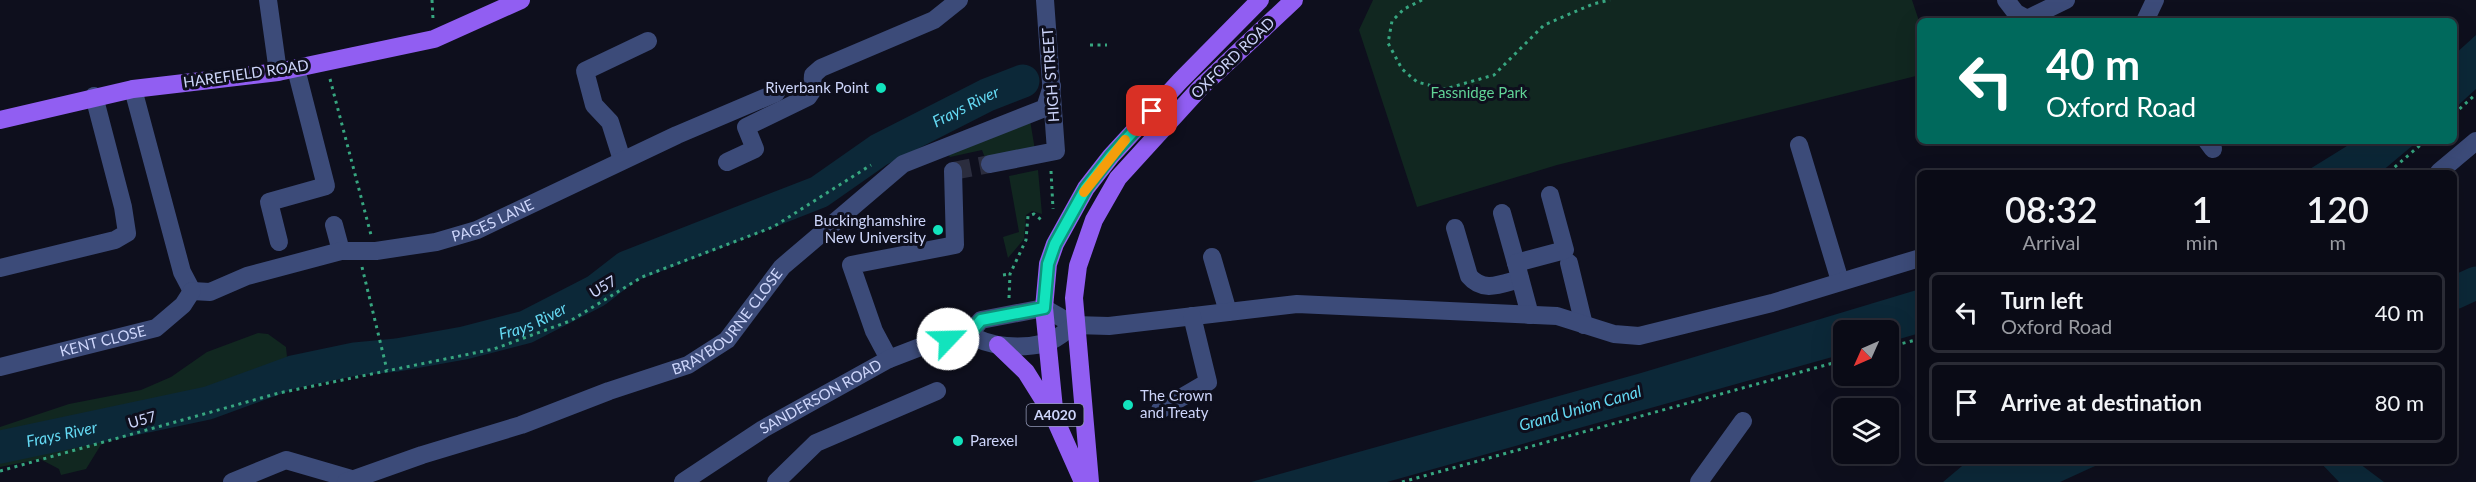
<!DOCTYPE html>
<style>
body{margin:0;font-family:Lato,sans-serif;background:#13141f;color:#f1f3f6;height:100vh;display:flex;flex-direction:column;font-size:22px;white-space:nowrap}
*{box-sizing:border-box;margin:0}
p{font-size:20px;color:#999ba1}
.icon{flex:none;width:33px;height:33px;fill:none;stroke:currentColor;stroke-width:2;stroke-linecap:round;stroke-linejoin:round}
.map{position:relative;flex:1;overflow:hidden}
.drawer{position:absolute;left:1917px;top:170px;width:540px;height:294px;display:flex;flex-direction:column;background:#0a0b16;border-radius:9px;box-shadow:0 6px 24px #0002,0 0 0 2px #2a2b35}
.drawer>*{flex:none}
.top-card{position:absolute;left:1917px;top:18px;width:540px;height:126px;border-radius:9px;box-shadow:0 6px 24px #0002,0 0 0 2px #2a2b35;background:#00695c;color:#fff;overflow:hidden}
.needle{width:39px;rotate:225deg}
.buttons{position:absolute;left:1833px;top:320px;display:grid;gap:12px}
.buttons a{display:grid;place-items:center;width:66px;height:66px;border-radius:9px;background:#0a0b16;box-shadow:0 6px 24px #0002,0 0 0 2px #2a2b35;font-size:30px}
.pin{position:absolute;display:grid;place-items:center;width:51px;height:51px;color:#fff;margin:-26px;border-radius:12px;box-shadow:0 3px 9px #0006}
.me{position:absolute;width:66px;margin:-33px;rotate:66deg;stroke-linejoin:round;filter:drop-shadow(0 0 4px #0008)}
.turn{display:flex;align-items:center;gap:21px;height:126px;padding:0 30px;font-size:27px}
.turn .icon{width:78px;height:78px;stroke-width:2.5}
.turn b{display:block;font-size:42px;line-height:51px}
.eta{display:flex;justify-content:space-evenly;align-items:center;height:102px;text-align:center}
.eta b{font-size:36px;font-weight:600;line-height:42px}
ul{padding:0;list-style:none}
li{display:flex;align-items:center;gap:18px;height:81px;margin:0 12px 9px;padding:0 18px;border:3px solid #2a2b35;border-radius:9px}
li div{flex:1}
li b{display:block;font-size:22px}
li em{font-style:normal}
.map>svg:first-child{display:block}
</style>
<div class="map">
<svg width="2476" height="482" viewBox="0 0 2476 482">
<rect width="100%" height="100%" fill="#0e0f1d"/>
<path fill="#112720" d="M1373,0H1912L1920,24V75L1557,165L1417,207L1359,30Z
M1030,120L1035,150L985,158L982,150L950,157L947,153Z
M1038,170L1042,214L1032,211L1026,215L1024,239L1008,258L1003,237L1019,232L1009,176Z
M258,333L268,334L286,347L287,357L273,384L254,393L211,397L121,431L102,443L86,469L61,475L59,469L40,459L0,467V427L69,404L141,390L171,377L207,352Z"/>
<path fill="#0c2838" d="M2476,35V89L2454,109V55Z
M1019,72L1026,90L991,103L983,86Z
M2355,141H2418L2381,172H2305Z
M1920,289V333L1889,342L1888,330H1844L1843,354L1387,482H1251L1641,373Z
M1968,461V460L2106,461L2060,482H1943Z
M2319,461H2356L2384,482H2339Z"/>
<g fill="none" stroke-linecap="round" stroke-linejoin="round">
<g stroke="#0c2838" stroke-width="33">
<path d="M2454,293L2476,283"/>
<path id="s1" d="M0,447L208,403L293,372L355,359L397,355L464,343L526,327L596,291L627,267L819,192L879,150L987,95L1023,81"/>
</g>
<path stroke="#2b2d3e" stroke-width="18" stroke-dasharray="18 9" stroke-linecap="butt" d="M953,171L990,164"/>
<path stroke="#37a680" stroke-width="3" stroke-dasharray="3 4.5" stroke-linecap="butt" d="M432,0L433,19
M1422,0L1404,9L1392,21L1388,43L1402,69L1417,82L1445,89L1494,75L1544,25L1593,4L1610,0
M1090,45H1107
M330,79L371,235
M2454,114L2476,94
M1051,171L1053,209
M2389,172L2425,141
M362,267L387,370
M1003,275L1010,274
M1009,298L1010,274L1026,240L1028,216L1034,214L1044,222
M1888,347L1920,339
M0,471L279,393L494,349L570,321L642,277L773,227L871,165
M1402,482L1844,360"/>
<g stroke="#3c4b79" stroke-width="18">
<path d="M268,0L278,72"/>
<path d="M2006,0L2016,13L2027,19L2066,0"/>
<path d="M2145,21L2155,0"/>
<path d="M133,89L182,272L192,291"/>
<path d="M2207,141L2213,149"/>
<path d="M1799,145L1840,281"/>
<path d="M622,160L610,122L594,105L585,71L648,41"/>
<path d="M727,162L755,149L746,127L808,97L812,91L813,75L821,68L934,20L959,0"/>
<path d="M990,164L1056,151L1045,0"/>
<path d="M2439,172L2476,141"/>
<path d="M1502,213L1516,263"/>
<path d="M334,225L341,251"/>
<path d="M1455,228L1469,276C1483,293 1501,284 1520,279"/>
<path d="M279,242L269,202L326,186L296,69"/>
<path d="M1212,257L1228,312"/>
<path d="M1569,263L1584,325"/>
<path d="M0,268L115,240L127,233L123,207L94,96"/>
<path id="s2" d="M192,291L210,292L247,276L341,251H376L436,242L477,230L677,135L776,93"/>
<path d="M1530,315L1516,263L1565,250L1550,195"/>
<path d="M969,334L981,320L1044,308L1074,325L1109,326L1297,304L1557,316L1614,334L1639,336L1772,303L1920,258"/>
<path d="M969,334C990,348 1022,349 1046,343C1056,340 1066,331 1074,325"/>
<path d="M889,359L874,331L851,265L955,245L953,171"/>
<path id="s3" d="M0,367L156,328L183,305L192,291"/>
<path d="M1160,410L1208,382L1192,316"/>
<path d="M232,482L286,460L351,479"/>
<path id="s4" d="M346,482L422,455L521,425L609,391L688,365L727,340L782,267L903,164L1045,108L1052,86"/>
<path id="s5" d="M683,482L763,429L889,359L928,344L969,334"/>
<path d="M776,482L816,443L937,391"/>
<path d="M1699,482L1743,421"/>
</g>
<path stroke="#915ef2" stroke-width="18" d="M0,120L133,89L278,72L434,39L521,0
M998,345L1026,372L1051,412
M1083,482L1055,419L1044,308L1048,264L1055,244L1086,188L1111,156L1180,81L1260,0
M1090,482L1074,298L1078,266L1094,220L1118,178L1201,87L1294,0"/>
</g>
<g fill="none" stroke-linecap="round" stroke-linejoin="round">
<defs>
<path id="route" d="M948,339L969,334L981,320L1044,308L1048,264L1055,244L1086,188L1111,156L1152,111"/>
</defs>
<use href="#route" stroke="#0c947b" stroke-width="15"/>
<use href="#route" stroke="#12e3bd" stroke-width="10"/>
<path stroke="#f59e0b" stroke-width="10" d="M1084,192L1125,140"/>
</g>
<g fill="#12e3bd" stroke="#0e0f1d" stroke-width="2">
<circle cx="881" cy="88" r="6"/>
<circle cx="938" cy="230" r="6"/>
<circle cx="1128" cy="405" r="6"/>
<circle cx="958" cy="441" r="6"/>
</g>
<g text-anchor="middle" stroke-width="6" stroke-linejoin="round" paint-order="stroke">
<rect fill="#0e0f1d" stroke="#949ab8" stroke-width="1.5" x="1026.5" y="404" width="57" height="22" rx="4.5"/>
<g font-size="14" font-weight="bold" fill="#ced6fb">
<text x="1055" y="420">A4020</text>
</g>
<g font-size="15" fill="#ced6fb" stroke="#0e0f1d">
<text transform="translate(1233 58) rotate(-44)" y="5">OXFORD ROAD</text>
<text transform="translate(246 74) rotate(-8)" y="5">HAREFIELD ROAD</text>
<text transform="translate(1051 75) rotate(-94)" y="5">HIGH STREET</text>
<text dy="5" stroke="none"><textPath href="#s2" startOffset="312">PAGES LANE</textPath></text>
<text transform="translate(603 287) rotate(-31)" y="5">U57</text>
<text dy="5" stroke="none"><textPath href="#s4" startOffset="420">BRAYBOURNE CLOSE</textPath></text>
<text dy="5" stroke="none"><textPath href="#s3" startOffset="106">KENT CLOSE</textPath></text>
<text dy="5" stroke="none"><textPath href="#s5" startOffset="162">SANDERSON ROAD</textPath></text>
<text transform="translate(142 420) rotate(-16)" y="5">U57</text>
</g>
<g font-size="15" fill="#ced6fb" stroke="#0e0f1d" text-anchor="end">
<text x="869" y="93">Riverbank Point</text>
<text x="926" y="226">Buckinghamshire<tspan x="926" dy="17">New University</tspan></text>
<text x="1140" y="401" text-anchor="start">The Crown<tspan x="1140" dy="17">and Treaty</tspan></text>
<text x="970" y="446" text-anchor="start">Parexel</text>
</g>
<g font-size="15" fill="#61d497" stroke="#0e0f1d">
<text x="1479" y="98">Fassnidge Park</text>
</g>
<g font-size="16" font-style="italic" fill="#64d9f3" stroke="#0e0f1d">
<text dy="6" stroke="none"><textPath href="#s1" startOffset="1035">Frays River</textPath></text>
<text dy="6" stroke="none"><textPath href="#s1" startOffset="549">Frays River</textPath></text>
<text transform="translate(1580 408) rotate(-16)" y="6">Grand Union Canal</text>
<text dy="6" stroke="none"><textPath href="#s1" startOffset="63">Frays River</textPath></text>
</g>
</g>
</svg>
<div class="buttons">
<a><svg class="needle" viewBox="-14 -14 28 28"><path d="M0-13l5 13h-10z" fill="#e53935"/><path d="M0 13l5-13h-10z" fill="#999ba1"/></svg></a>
<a><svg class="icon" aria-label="layers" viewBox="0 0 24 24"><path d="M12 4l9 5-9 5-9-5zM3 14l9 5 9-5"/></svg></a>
</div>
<div class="pin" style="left:1152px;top:111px;background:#d93025"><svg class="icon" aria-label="arrive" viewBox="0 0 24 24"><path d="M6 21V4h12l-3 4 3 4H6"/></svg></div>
<svg class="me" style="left:948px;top:339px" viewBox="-20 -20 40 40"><circle r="19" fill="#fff"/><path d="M0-13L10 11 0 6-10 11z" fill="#12e3bd"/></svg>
<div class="top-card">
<div class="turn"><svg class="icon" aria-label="left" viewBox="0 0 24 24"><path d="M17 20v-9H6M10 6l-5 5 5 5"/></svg><div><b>40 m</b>Oxford Road</div></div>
</div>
<section class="drawer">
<div class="eta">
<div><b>08:32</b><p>Arrival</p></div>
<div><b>1</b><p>min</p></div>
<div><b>120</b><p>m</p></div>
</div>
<ul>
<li><svg class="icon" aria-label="left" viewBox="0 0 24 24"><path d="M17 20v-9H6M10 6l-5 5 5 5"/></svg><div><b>Turn left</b><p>Oxford Road</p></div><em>40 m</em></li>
<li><svg class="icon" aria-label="arrive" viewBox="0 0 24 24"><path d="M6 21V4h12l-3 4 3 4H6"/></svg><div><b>Arrive at destination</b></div><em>80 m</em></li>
</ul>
</section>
</div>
